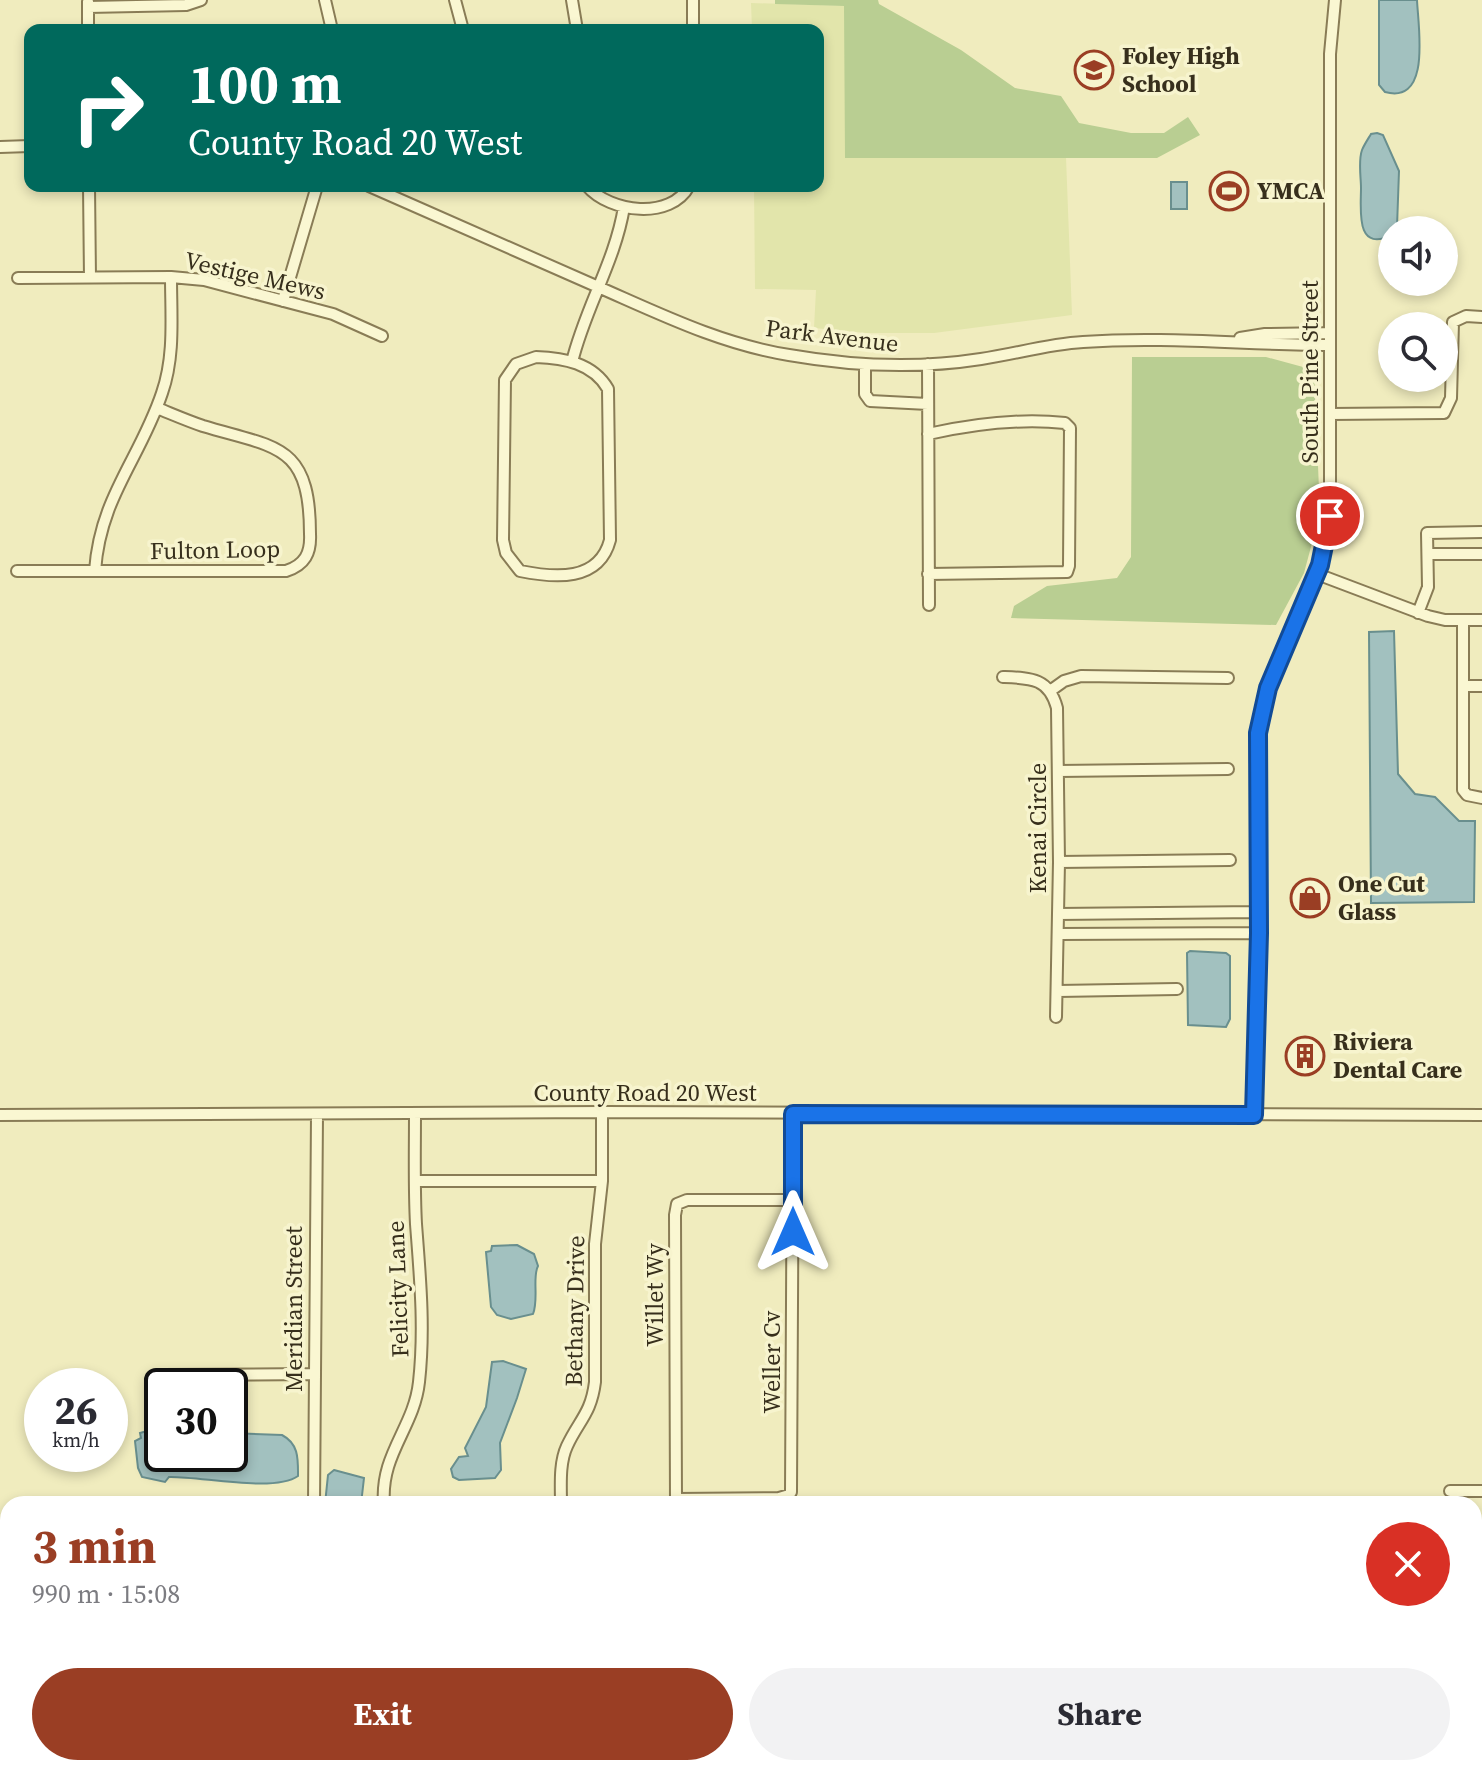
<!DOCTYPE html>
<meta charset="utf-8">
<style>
body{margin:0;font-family:"Source Serif 4",serif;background:#f2f2f3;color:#2b2b33;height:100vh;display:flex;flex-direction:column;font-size:30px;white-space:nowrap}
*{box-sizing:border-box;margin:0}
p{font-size:26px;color:#7c7c81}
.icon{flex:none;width:44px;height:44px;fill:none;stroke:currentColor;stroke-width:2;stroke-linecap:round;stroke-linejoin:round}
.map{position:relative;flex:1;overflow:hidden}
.drawer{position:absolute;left:0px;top:1496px;width:1482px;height:280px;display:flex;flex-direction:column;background:#fff;border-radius:24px 24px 0 0;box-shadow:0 4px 12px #0003}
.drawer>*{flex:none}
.hud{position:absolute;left:24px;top:24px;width:800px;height:168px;border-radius:16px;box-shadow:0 4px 12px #0003;background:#00695c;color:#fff;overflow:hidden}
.fabs{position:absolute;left:1378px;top:216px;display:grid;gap:16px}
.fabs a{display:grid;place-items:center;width:80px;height:80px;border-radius:50%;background:#fff;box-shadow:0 4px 12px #0003;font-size:40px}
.speed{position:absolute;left:24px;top:1368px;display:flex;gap:16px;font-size:40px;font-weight:700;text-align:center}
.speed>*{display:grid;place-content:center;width:104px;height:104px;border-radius:50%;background:#fff;box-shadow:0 4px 12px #0003;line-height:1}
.speed small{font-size:20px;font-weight:400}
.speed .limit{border:4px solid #111;border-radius:12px;background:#fff;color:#111}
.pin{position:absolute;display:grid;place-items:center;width:68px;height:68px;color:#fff;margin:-34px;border:4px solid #fff;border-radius:50%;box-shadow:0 2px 8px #0007}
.me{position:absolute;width:88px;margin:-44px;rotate:0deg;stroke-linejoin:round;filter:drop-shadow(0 0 6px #0008)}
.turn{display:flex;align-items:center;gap:28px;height:168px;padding:0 32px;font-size:36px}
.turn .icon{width:104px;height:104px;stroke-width:2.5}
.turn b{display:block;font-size:56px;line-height:68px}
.round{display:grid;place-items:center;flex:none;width:84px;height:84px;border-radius:42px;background:#f2f2f3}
.overview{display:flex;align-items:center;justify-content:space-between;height:136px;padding:0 32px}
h1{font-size:48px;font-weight:700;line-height:60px;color:#9a3e24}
.cta{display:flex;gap:16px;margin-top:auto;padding:16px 32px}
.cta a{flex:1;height:92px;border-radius:48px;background:#9a3e24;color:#fff;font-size:32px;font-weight:700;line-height:92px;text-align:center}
.cta a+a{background:#f2f2f3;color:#2b2b33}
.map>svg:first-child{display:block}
</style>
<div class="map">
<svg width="1482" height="1776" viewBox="0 0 1482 1776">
<rect width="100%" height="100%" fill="#f0ecbe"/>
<path fill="#e2e5ab" d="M751,3L844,6L1066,157L1072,315L934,333H867L814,328L816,290L755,289L754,186H818V30H752Z"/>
<path fill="#b9ce92" d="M775,0H878L879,4L961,50L1015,88L1061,96L1079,123L1131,133H1164L1188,117L1200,135L1157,158H845L844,6L775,4Z
M1132,357H1266L1314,370L1320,513L1304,573L1276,625L1011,618L1014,606L1047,586L1117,578L1131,557Z"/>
<path fill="#a2c1bf" stroke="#698f8e" stroke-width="2" d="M1379,0H1417C1418,26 1432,105 1385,92L1379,85Z
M1377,133L1383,135L1399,171L1397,227L1392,230V235C1355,253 1361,210 1361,188C1361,177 1358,161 1362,150C1364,145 1368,139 1371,134Z
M1171,182H1187V209H1171Z
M1394,631L1398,774L1415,794L1435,797L1459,821H1475L1474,902L1371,903L1369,632Z
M1190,951L1226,953L1230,956V1019L1226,1027L1188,1025L1187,953Z
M517,1245L534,1254L538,1266C532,1277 539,1299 533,1314L511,1319L497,1315L491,1307L486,1252L491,1251L492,1246Z
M503,1361L526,1369L517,1398L500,1443L501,1470L495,1478L459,1480L453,1477L451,1469L459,1457L468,1456L465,1448L486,1407L492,1362Z
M147,1431L162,1432V1454H230V1433L282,1435C299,1444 298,1459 298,1476C274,1493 200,1476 169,1477L165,1482L142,1477L138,1468L135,1441L141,1438L140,1433Z
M334,1470L364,1478L361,1504H325L328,1475Z
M1234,1768H1399L1400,1776H1231Z"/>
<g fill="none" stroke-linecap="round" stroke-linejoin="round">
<defs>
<path id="minor" d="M325,0L332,30
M455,0L463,30
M572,0L577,30
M693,0V30
M88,2V30
M88,7L186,5L201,0
M0,147L30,146
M89,186L90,278
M369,186C444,219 520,252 596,286C658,313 720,344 789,355C852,366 917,369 981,359C1015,354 1048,344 1083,342C1165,336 1248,345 1330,345
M587,186C610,213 671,220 689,186
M18,278L171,277L204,280L333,314L382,336
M283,301L317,186
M1240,338L1265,334L1330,333
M536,357C564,358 593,363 608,389L610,540C599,582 555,578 520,571L506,553L503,540L505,380L516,364Z
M572,362C585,308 615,262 624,207
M865,364V394L870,401L928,404
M928,364L929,605
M1330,414L1444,413L1451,398L1453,322L1466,316L1482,317
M928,434C973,424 1019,418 1065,423L1070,428L1069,566L1067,572L928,574
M1428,554H1482
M17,571H286C305,565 311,553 310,534C310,443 276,448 203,426C188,421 172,414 157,408
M95,571C100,497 140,459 162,393C175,356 171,316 171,277
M1317,574L1428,616L1445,620H1482
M1418,613L1428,587L1427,533L1482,532
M1463,620V790L1467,795L1482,798
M1003,677C1031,678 1049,678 1057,708L1059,862L1056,1017
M1463,686H1482
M1050,691L1064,681L1081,676L1228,678
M1058,771L1228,769
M1059,862L1230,860
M1058,914L1258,912
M1059,934L1259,933
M1058,991L1177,989
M0,1115L602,1112L1482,1115
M1254,1115L1259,933L1258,733L1268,688L1320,565L1330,516V54L1335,0
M415,1181H602
M163,1375L314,1374
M1450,1491H1482
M676,1499L779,1498L789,1495L791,1492L793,1114
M676,1502L675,1215L677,1204L687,1200H793
M314,1504L317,1115
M384,1504C380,1454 414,1428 419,1382C425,1328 420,1277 416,1224C414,1187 415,1150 415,1114
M561,1504C561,1486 559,1463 567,1446C579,1420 591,1414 595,1382V1244L602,1181V1112
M1474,1647H1482
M1474,1740H1482
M441,1768L442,1776
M559,1768V1776
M676,1768V1776
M1448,1768V1776
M1184,1776L1187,1768"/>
</defs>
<use href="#minor" stroke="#897c56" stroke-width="14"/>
<use href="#minor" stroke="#faf7d2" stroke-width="10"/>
</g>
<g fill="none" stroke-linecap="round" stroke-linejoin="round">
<defs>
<path id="route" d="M793,1232V1114L1254,1115L1259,933L1258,733L1268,688L1320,565L1330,516"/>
</defs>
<use href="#route" stroke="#114b97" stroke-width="20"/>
<use href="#route" stroke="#1a73e8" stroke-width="14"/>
</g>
<defs>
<symbol id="school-ring" viewBox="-11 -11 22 22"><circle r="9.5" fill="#f7f4ce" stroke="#9a3e24" stroke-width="1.5"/><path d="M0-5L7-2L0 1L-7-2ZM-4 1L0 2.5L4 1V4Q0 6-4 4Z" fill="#9a3e24"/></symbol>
<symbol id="stadium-ring" viewBox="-11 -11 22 22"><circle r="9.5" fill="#f7f4ce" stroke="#9a3e24" stroke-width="1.5"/><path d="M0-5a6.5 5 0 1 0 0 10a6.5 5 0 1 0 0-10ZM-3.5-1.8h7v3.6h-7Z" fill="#9a3e24"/></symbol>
<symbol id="shop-ring" viewBox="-11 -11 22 22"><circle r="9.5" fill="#f7f4ce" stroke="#9a3e24" stroke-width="1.5"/><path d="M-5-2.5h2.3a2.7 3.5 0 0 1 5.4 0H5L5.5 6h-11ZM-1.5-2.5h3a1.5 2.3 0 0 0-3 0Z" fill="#9a3e24"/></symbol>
<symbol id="building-ring" viewBox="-11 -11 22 22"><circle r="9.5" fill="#f7f4ce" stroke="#9a3e24" stroke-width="1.5"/><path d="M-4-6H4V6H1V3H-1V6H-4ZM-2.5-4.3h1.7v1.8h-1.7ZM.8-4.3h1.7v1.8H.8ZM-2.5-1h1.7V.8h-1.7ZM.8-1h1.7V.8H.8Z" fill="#9a3e24"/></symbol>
</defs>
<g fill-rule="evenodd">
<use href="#school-ring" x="1072" y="48" width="44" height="44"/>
<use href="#stadium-ring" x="1207" y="169" width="44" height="44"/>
<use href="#shop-ring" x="1288" y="876" width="44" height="44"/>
<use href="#building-ring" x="1283" y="1034" width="44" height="44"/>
</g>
<g text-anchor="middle" stroke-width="7" stroke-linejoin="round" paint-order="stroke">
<g font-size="24" font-weight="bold" fill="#372f1c" stroke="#f7f4ce" text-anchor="start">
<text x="1122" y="64">Foley High<tspan x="1122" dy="28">School</tspan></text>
<text x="1257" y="199">YMCA</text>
<text x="1338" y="892">One Cut<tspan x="1338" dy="28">Glass</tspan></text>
<text x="1333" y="1050">Riviera<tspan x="1333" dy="28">Dental Care</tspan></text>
</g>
<g font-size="24" fill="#372f1c" stroke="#f7f4ce">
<text transform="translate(255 276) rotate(13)" y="8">Vestige Mews</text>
<text transform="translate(832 336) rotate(7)" y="8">Park Avenue</text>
<text transform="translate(1310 372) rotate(-90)" y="8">South Pine Street</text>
<text transform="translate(215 550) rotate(-1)" y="8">Fulton Loop</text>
<text transform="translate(1038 828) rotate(-90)" y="8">Kenai Circle</text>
<text x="645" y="1101">County Road 20 West</text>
<text transform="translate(398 1289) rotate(-92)" y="8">Felicity Lane</text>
<text transform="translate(655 1295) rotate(-90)" y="8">Willet Wy</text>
<text transform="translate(294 1309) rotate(-90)" y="8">Meridian Street</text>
<text transform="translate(575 1311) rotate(-89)" y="8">Bethany Drive</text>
<text transform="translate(772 1362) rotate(-90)" y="8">Weller Cv</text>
</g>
</g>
</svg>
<div class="fabs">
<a><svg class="icon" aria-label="sound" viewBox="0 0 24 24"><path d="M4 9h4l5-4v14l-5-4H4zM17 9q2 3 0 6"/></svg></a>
<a><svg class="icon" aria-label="search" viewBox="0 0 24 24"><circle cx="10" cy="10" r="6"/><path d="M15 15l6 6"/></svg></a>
</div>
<div class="speed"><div>26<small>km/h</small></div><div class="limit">30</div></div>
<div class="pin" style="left:1330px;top:516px;background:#d93025"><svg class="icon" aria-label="arrive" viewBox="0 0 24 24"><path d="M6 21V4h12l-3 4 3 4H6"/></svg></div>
<svg class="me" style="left:793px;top:1232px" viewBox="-20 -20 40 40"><path d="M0-17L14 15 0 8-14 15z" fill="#1a73e8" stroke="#fff" stroke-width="4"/></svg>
<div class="hud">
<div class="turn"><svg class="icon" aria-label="right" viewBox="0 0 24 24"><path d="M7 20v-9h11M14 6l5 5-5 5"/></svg><div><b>100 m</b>County Road 20 West</div></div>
</div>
<section class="drawer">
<div class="overview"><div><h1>3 min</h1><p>990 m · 15:08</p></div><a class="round" style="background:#d93025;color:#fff"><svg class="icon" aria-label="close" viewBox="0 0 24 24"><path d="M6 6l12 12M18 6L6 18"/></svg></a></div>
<div class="cta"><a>Exit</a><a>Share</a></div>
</section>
</div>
